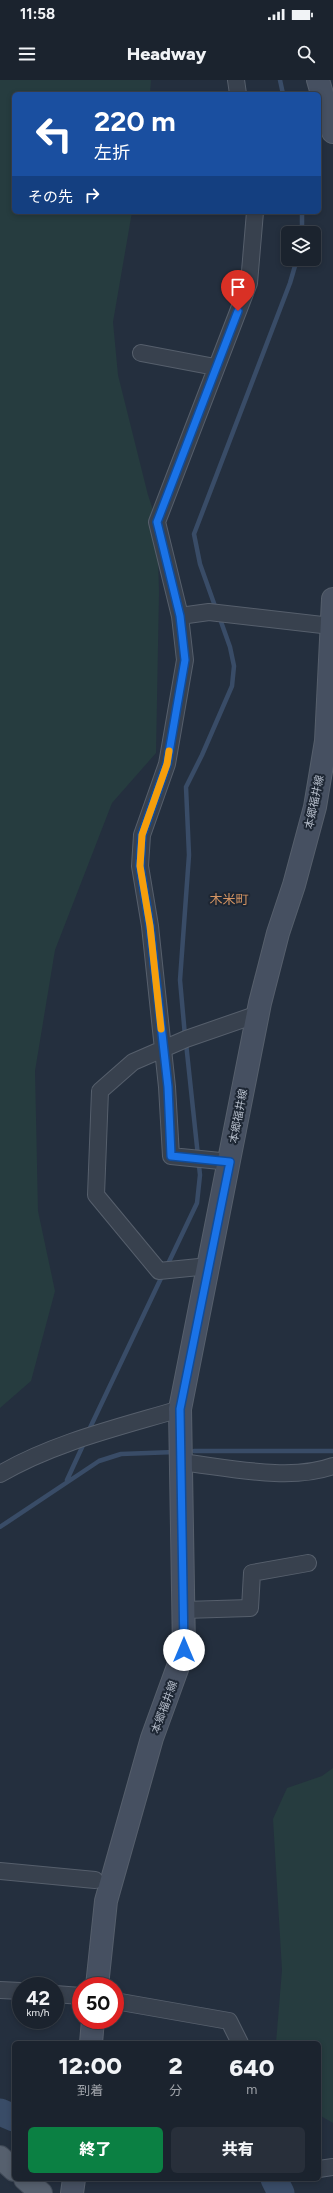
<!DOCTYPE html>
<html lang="ja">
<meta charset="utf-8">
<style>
body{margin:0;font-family:Figtree,"Noto Sans JP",sans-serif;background:#282f3a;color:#f1f3f6;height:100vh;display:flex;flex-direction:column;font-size:15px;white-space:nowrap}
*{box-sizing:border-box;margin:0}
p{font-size:13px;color:#a0a4aa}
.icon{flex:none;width:22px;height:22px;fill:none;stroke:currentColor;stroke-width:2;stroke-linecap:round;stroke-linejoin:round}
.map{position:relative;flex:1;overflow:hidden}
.sheet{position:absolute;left:12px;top:1961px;width:309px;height:140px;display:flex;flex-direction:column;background:#1b232e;border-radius:6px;box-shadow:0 2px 6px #0003,0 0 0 1px #39404a}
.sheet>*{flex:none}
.top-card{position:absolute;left:12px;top:12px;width:309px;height:122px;border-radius:6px;box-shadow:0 2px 6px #0003,0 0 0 1px #39404a;background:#1a4fa0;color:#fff;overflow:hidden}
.controls{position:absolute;left:281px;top:146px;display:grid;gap:8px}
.controls a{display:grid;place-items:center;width:40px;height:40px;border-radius:6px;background:#1b232e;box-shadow:0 2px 6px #0003,0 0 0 1px #39404a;font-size:20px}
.speed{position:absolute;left:12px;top:1897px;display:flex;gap:8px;font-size:20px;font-weight:700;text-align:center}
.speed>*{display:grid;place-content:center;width:52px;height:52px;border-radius:50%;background:#1b232e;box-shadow:0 2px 6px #0003,0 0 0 1px #39404a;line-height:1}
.speed small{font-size:10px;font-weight:400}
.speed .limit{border:6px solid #d22;background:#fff;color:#111}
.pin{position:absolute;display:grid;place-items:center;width:34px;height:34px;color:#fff;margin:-41px -17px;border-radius:50% 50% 50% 0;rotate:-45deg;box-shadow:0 0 4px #0007}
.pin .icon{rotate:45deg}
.me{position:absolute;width:44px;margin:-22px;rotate:0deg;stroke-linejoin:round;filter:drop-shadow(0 0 3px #0008)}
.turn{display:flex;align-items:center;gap:14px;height:84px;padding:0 16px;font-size:18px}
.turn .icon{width:52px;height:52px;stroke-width:2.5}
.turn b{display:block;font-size:28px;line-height:34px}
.then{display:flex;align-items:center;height:38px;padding:0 16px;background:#0003;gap:8px;font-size:15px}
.eta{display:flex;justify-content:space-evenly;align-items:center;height:68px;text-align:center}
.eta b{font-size:24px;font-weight:800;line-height:28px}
.cta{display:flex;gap:8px;margin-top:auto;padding:8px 16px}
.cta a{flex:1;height:46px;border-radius:6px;background:#0b8043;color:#fff;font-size:16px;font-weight:800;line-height:46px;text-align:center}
.cta a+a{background:#282f3a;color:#f1f3f6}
.status{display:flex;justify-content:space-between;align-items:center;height:28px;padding:0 20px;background:#1b232e;direction:ltr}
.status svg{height:11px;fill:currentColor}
header{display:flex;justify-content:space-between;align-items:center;height:52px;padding:0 16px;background:#1b232e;font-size:18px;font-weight:800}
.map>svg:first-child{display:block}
</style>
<div class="status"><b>11:58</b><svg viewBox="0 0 49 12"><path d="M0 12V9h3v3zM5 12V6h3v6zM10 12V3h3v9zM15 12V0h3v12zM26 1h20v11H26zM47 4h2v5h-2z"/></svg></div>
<header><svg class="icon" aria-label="menu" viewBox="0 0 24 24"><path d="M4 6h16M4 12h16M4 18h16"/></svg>Headway<svg class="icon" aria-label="search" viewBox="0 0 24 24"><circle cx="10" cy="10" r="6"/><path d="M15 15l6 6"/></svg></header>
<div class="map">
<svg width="333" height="2113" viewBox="0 0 333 2113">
<rect width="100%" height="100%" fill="#242f3e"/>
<path fill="#263c3f" d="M0,0H151L150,14H14V132H132L113,242L118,295L148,415L157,442L159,512L156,673L112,723L55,870L35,991L38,1131L55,1211L31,1301L0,1328Z
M333,1688V2043L319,2035V1963H276L282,1890L273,1739L287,1708L322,1696Z"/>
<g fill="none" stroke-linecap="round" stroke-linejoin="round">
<path stroke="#394c67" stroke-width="4.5" d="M280,0L283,14
M302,153V132
M216,529L200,484L194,454L290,203L297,179
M185,956L180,900L189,775L186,707L202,675L232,606L234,586L230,567L219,536
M166,1188L197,1123L200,1095L186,963
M88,1352L163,1194
M194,1371H333
M67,1400L84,1363
M0,1447L99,1381L121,1374L175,1372"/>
<path stroke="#394c67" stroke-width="27" d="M0,2032L14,2038
M274,2099L281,2113"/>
<defs>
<path id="minor" d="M236,0L238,14
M255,132L249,203L157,442L180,536L209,532L331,546
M141,273L215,287
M180,536L185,580L167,684L142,755L140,786L150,846L167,1007L171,1076L230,1082
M209,1186L159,1191L96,1115L100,1011L133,982L186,959L258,934
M180,1382C226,1387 290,1402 333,1386
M0,1394C55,1362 120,1347 180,1329
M184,1530L250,1528L252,1493L308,1483
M0,1791L95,1800
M0,1910L21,1911
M55,1914L81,1916
M115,1921L229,1941L240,1963
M319,2089L333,2087"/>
<path id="secondary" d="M318,0L333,52
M97,1906L106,1821L152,1658L184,1570L180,1329L260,923L278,853L294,805L315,727L326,661L333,519
M91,1963L93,1940
M72,2113L74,2099"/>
<path id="primary" d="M0,2077L14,2090
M25,2099L41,2113"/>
</defs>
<use href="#minor" stroke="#565f6c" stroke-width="18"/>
<use href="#secondary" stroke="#565f6c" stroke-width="24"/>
<use href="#primary" stroke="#414a57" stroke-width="24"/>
<use href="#minor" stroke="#38414e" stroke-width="16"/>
<use href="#secondary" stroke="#465061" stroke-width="22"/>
<use href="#primary" stroke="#56606e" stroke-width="22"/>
</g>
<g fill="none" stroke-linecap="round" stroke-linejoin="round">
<defs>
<path id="route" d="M184,1570L180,1329L230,1082L171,1076L168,1007L150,846L140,786L142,755L167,684L185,580L180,536L157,442L238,231"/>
</defs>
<use href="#route" stroke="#114b97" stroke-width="10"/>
<use href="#route" stroke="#1a73e8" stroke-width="7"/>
<path stroke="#f59e0b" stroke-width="7" d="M161,949L150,846L140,786L142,755L167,684L169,671"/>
</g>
<g text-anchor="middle" stroke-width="4" stroke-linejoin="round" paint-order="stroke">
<g font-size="11" fill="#b4bcc9" stroke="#1d2633">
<text transform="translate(314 722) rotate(-78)" y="4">本郷福井線</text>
<text transform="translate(238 1036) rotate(-79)" y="4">本郷福井線</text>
<text transform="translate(164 1627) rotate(-70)" y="4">本郷福井線</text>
</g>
<g font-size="13" fill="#d59563" stroke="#1d2633">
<text x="229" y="824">木米町</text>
</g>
</g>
</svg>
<div class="controls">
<a><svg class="icon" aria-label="layers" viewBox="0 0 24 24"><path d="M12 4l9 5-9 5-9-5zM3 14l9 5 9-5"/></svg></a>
</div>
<div class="speed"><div>42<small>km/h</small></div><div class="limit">50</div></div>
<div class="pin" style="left:238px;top:231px;background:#d93025"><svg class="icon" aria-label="arrive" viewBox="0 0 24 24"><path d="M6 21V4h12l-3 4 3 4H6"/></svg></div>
<svg class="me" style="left:184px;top:1570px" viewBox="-20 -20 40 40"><circle r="19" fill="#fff"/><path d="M0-13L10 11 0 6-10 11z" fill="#1a73e8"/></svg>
<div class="top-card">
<div class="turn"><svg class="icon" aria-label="left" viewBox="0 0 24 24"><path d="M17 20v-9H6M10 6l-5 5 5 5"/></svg><div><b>220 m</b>左折</div></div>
<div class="then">その先<svg class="icon" aria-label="right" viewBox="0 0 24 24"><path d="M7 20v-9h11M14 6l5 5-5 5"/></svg></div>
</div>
<section class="sheet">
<div class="eta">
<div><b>12:00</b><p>到着</p></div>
<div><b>2</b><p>分</p></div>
<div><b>640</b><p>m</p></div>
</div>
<div class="cta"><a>終了</a><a>共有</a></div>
</section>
</div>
